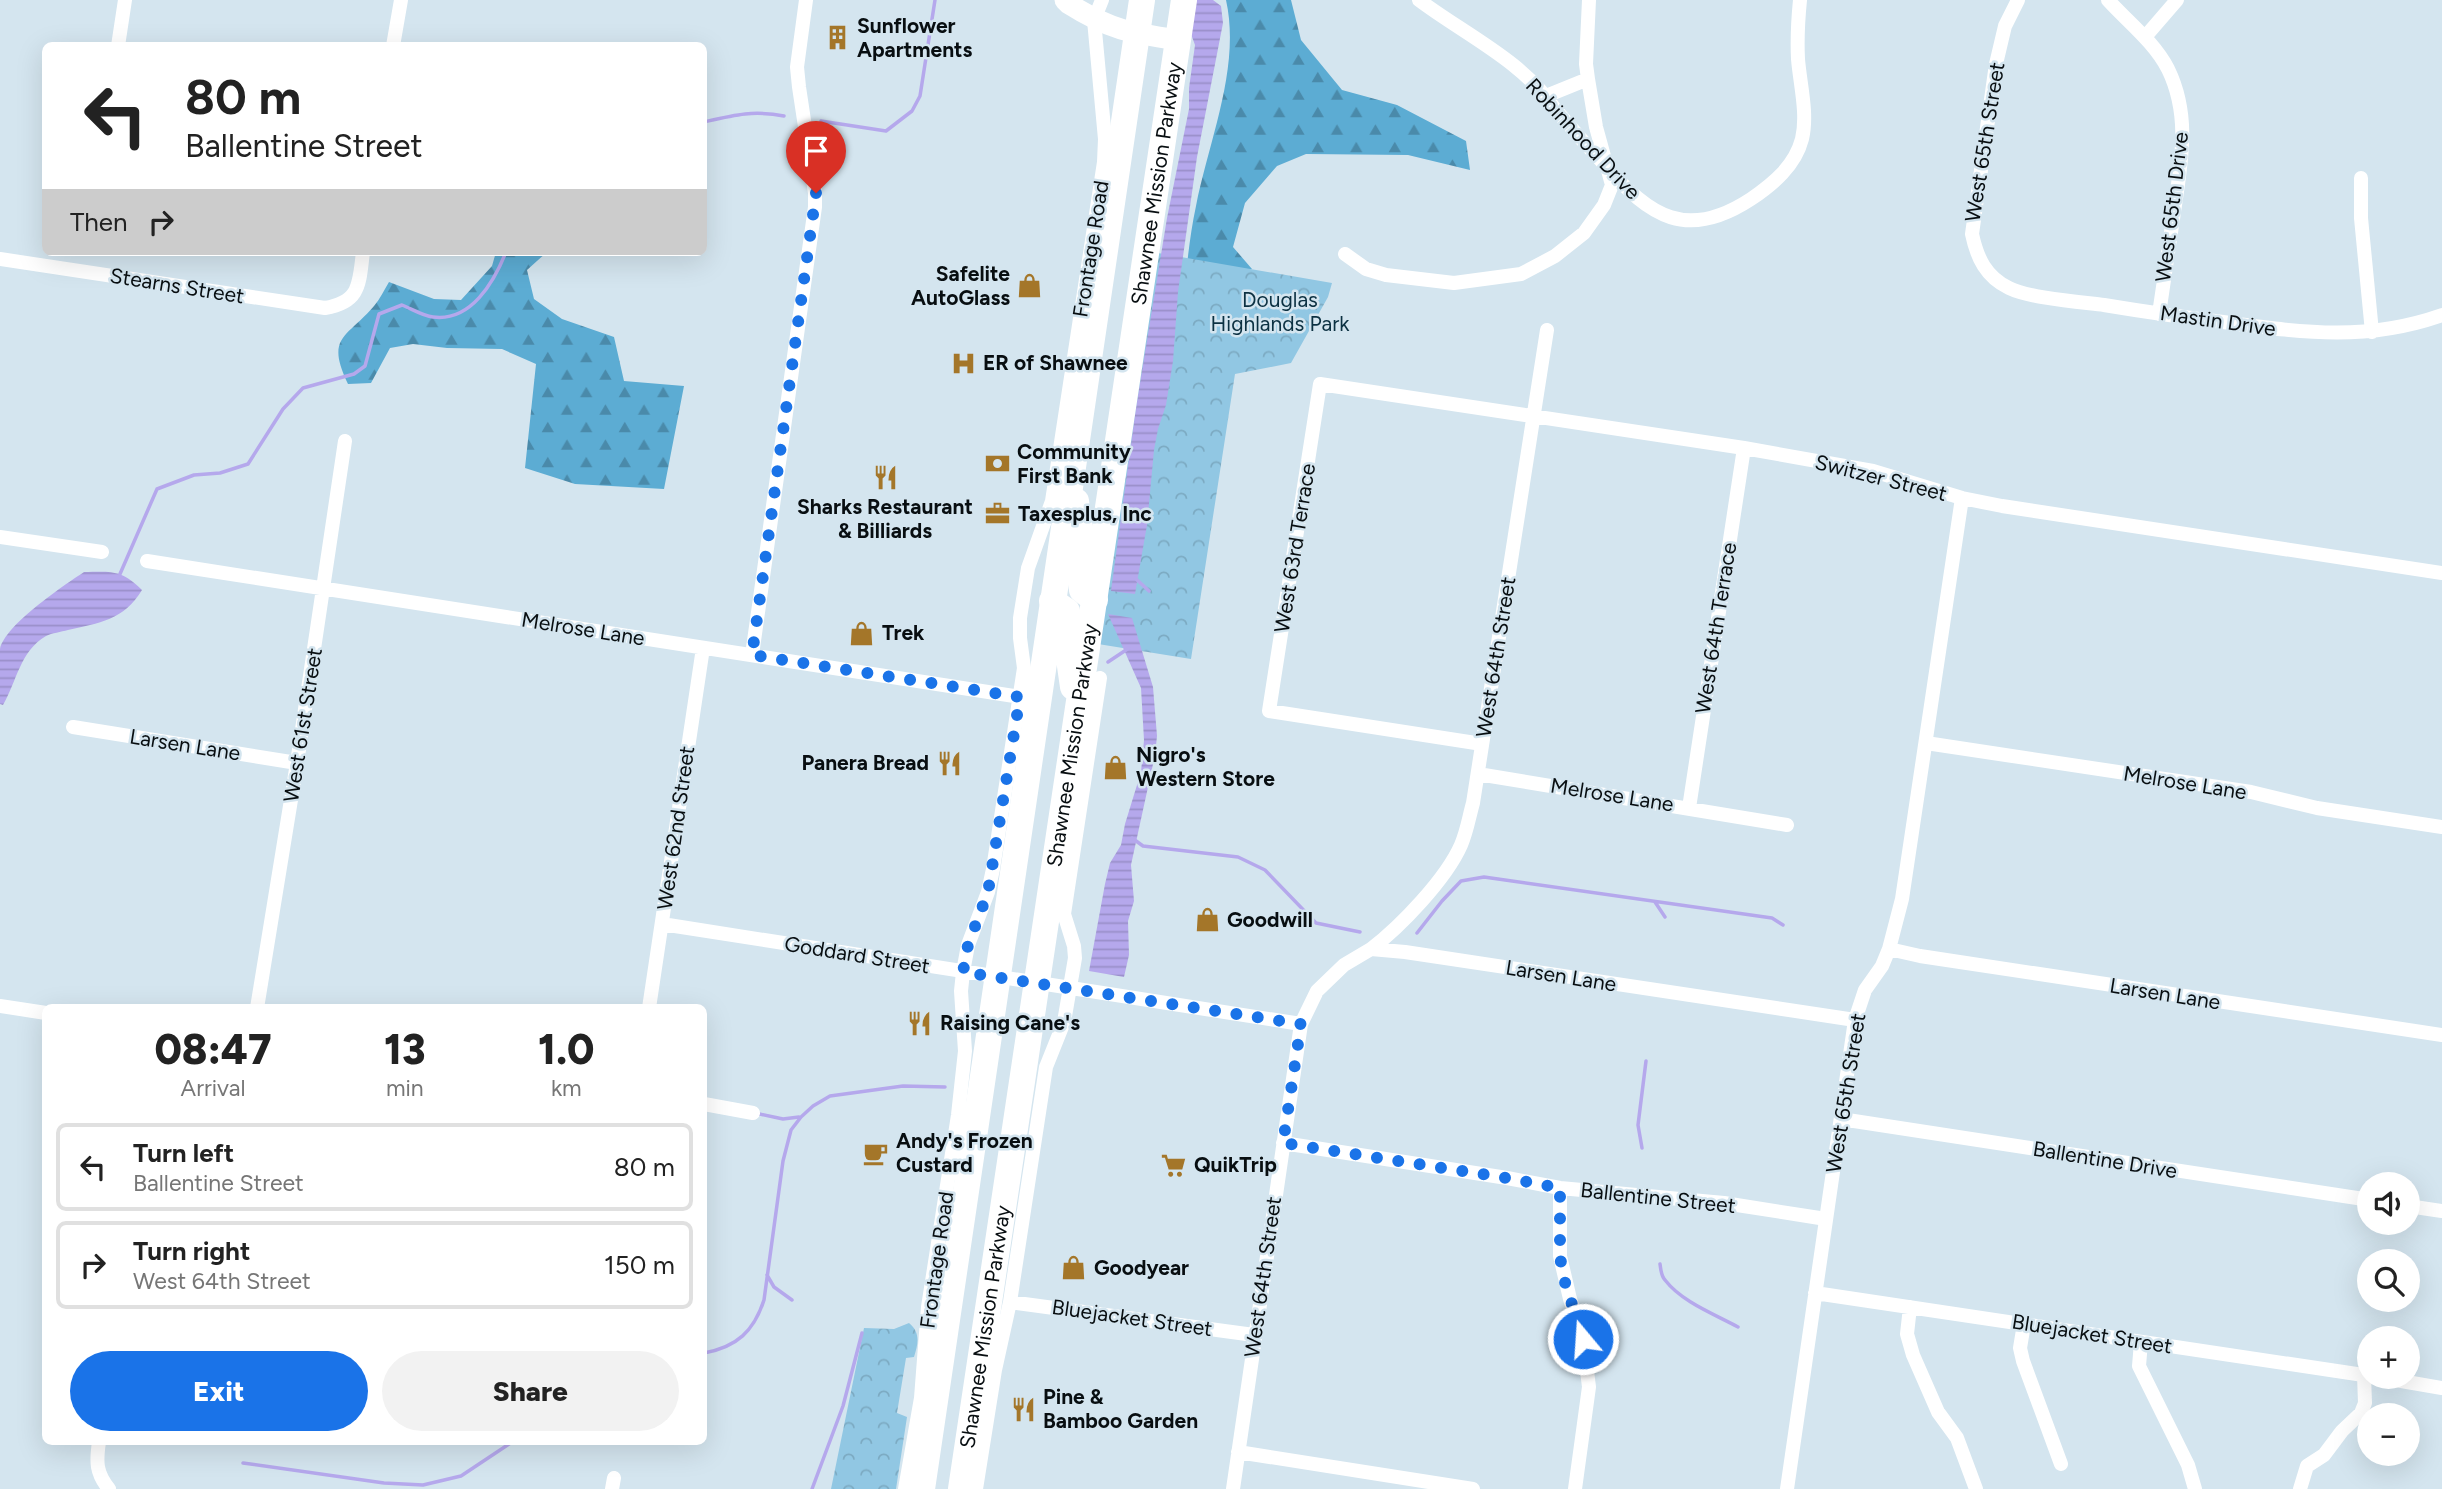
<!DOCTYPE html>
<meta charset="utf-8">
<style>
body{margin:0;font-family:Figtree,sans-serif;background:#f2f2f2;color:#222;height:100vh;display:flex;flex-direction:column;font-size:26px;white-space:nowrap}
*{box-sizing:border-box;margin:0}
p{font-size:23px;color:#767676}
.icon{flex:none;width:38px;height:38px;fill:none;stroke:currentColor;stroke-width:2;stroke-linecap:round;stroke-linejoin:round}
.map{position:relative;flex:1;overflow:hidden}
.sheet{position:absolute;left:42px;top:1004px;width:665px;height:441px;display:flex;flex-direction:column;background:#fff;border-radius:10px;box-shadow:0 7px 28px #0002}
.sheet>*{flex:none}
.hud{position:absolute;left:42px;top:42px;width:665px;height:214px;border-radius:10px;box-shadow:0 7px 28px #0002;background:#fff;color:#222;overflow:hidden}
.fabs{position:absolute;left:2357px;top:1172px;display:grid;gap:14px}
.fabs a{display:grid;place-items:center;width:63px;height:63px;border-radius:50%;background:#fff;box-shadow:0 7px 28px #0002;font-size:35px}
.pin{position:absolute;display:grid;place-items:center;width:60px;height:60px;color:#fff;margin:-72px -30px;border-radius:50% 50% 50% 0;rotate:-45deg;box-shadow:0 0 7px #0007}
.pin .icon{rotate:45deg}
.me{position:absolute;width:77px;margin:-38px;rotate:342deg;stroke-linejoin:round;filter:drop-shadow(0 0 5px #0008)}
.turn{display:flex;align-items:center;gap:24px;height:147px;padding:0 28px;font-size:32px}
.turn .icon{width:91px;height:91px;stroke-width:2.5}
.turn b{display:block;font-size:49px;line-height:60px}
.then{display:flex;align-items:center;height:66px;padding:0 28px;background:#0003;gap:14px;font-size:26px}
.eta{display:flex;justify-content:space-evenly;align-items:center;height:119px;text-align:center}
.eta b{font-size:42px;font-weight:800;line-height:49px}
.cta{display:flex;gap:14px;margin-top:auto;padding:14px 28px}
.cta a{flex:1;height:80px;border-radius:42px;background:#1a73e8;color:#fff;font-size:28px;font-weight:800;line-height:80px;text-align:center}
.cta a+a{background:#f2f2f2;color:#222}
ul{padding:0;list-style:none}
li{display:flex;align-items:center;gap:21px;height:88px;margin:0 14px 10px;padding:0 14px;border:4px solid #e0e0e0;border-radius:10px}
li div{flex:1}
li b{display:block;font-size:26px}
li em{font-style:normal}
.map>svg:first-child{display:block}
</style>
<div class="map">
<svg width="2442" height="1489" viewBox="0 0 2442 1489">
<defs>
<pattern id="forest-firs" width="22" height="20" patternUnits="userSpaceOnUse" patternTransform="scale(1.75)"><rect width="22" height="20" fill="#5cacd3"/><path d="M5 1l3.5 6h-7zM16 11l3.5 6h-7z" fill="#4a8aaa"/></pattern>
<pattern id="park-crowns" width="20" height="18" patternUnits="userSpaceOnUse" patternTransform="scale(1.75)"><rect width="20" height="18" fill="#91c7e3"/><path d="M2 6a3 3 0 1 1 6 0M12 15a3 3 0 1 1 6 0" fill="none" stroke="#7caac2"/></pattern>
<pattern id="water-rules" width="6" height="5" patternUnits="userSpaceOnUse" patternTransform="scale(1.75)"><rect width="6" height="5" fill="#b5a8ec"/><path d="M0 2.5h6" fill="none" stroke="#9a8fc9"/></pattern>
</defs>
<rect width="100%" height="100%" fill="#d4e5ef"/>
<path fill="url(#forest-firs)" d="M1226,0H1291L1301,40L1342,90L1397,105L1466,141L1470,170L1408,155L1306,154L1277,166L1245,203L1233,247L1252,269L1182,302C1187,270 1189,238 1196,206C1209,140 1241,67 1226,0Z
M496,252H547L527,270L534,299L562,319L614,337L624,381L684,386L664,489L575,484L525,468L536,364L502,349L447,348L413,344L390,348L371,383L348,384C325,336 347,338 374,306C380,299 384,290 389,282L434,299L461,300L492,266Z"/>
<path fill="url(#park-crowns)" d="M1158,253L1332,283L1328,297L1291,363L1235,374L1191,659L1098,644Z
M909,1323C921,1333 918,1344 914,1357L906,1358L897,1413L907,1417L896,1489H831L864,1328L894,1329Z"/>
<path fill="url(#water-rules)" d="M1196,0H1213L1221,6L1223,23L1197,157L1178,292L1173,361L1166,405L1158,429L1154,450L1147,525L1135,594L1111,591L1136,408L1167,218L1189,109V88L1195,45L1191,34Z
M84,572C111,572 121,569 142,590C124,620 99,623 68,630C61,632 52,633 46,636C20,651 17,681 3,705L0,704C0,687 0,666 0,649C5,625 63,586 84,572Z
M1108,614L1132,618L1153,687L1157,736L1155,755L1131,865L1134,901L1128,921L1129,955L1124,977L1089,971L1105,884L1110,863L1121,845L1125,824L1141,772L1144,740L1141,688Z"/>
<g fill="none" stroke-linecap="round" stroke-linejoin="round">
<path stroke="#b5a8ec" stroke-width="3.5" d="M821,121L886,131L912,111L920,96L935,0
M704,122C734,115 753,110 784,116
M120,574L157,489L194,475L220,473L248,464L283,409L303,388L354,374L365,366L379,314L402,305C412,309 423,316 433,317C471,322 494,282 506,252
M1135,578L1149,591
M1108,662L1129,648
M1132,838L1143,846L1238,857L1265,870L1316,923L1360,932
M1655,902L1665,917
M1417,933L1442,901L1461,881L1484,877L1772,918L1783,925
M755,1113L783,1119L799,1117
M1642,1148L1638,1125L1646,1061
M1660,1264C1661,1270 1661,1276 1665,1280C1682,1302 1714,1314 1738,1327
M767,1275L774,1287L792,1300
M704,1353C737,1347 754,1331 764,1300L783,1161L791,1130L801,1117L813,1106L830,1096L903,1086L945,1087
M243,1463L384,1483L423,1485L461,1476L512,1442
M812,1489L843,1406L862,1333"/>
<path stroke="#fff" stroke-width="14" d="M1419,0C1464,34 1523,61 1555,109C1571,128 1588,147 1605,165C1650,217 1687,241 1751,199C1773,184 1795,166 1802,139C1808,114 1800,84 1798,59C1797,39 1798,20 1800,0
M2018,0L2005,26L1996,64L1972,234C1977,258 1986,277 2009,288C2029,298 2080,302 2104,305C2146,312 2189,318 2231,323C2306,333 2368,341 2442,315
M2108,0C2129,23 2154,42 2168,69C2191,116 2181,163 2174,212C2169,246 2164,280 2159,314
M2145,37L2177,0
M118,46L125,0
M393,46L401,0
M1546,96L1588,79
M2361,178V218L2372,332
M1345,254L1366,269L1386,275L1454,283L1521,274L1555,256L1584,233L1604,205L1612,185L1596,127L1588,79L1586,64L1589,0
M0,259L325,308C361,302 359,283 363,252
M0,537L102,552
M147,561L1020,697
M752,655L815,207V193L799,87L797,67L806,0
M73,727L297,763
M1926,743L2251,792L2317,808L2442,827
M1482,744L1269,711L1320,384L1744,448L1873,471L1962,498L2002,506L2442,573
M1478,774L1787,825
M1689,808L1744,448
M662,924L1301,1024
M1371,949C1401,926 1446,879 1461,845C1467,831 1469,817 1473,803L1547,330
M1889,949L1920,956L2442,1035
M0,1006L46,1013
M257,1008L297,763L345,441
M649,1008L703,648
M704,1104L753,1113
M1841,1119L2370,1200
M1283,1143L1507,1178L1560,1188L1724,1203L1826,1219
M1560,1188V1256L1570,1299L1583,1339L1589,1387L1575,1489
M2408,1206L2442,1211
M1815,1293L2370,1376
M1010,1302L1254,1335
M1910,1307L1907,1334L1913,1355L1938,1412L1957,1438L1976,1489
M2024,1324L2020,1348L2023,1361L2061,1464
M2141,1342L2139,1366L2188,1465L2195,1489
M2378,1377L2442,1388
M99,1442C96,1462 96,1473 109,1489
M1238,1452L1473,1489
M612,1489L614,1478
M905,1489L921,1398L928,1307L958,1115L965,1051L961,991L963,972L968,945L988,892L993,869L1024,668L1020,638V618L1028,568L1052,501L1104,162L1105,139L1094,20L1102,0
M976,1489L995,1370L1010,1302L1046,1067L1064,1022L1075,958L1074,946L1064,914L1100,678
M1233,1489L1301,1024L1317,991L1344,965L1371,949L1405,952L1855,1020
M1787,1489L1855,1020L1865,990L1882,966L1889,949L1902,899L1962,498
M2300,1489L2307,1466L2324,1455L2342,1431L2361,1413L2365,1403L2364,1375"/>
<path stroke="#fff" stroke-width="21" d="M1065,0L1069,4C1110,30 1131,33 1178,40"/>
<g stroke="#fff" stroke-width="26">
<path d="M1076,501L1082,545L1079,568L1082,590L1095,600"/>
<path d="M1052,601L1067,611L1069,631L1067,645L1073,687"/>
<path d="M922,1489L1142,0"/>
<path id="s1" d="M961,1489L1184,0"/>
</g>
</g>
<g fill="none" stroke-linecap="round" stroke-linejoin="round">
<path stroke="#1a73e8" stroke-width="12" stroke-dasharray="0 21.6" d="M816,193L752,655L1020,697L988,892L968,945L963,972L1301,1024L1283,1143L1507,1178L1560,1188V1256L1563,1276L1583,1339"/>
</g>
<defs>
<symbol id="building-bare" viewBox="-9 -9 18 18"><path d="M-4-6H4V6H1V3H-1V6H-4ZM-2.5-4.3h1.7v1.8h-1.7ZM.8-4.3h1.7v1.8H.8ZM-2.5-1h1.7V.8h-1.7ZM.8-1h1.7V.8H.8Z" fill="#a47629" stroke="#d4e5ef" stroke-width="2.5" paint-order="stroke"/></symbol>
<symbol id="shop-bare" viewBox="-9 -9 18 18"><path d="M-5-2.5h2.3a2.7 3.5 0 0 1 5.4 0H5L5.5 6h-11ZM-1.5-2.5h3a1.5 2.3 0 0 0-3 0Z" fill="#a47629" stroke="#d4e5ef" stroke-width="2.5" paint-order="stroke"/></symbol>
<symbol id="hospital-bare" viewBox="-9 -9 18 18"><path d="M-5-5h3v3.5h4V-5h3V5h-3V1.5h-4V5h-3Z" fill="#a47629" stroke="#d4e5ef" stroke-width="2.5" paint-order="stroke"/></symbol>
<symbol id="bank-bare" viewBox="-9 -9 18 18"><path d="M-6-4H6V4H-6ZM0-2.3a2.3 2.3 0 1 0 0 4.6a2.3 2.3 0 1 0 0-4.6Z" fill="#a47629" stroke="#d4e5ef" stroke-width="2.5" paint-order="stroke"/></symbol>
<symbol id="restaurant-bare" viewBox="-9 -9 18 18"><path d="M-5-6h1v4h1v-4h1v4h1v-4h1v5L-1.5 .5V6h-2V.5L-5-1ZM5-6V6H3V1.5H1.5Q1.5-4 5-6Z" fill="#a47629" stroke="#d4e5ef" stroke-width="2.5" paint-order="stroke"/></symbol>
<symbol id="office-bare" viewBox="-9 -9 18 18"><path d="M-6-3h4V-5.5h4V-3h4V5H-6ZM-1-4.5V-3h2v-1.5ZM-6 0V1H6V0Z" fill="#a47629" stroke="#d4e5ef" stroke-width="2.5" paint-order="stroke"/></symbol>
<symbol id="cafe-bare" viewBox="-9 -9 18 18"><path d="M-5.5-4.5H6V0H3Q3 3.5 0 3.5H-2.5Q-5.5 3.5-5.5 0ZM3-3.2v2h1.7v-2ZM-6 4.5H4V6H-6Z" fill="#a47629" stroke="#d4e5ef" stroke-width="2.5" paint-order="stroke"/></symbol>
<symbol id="supermarket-bare" viewBox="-9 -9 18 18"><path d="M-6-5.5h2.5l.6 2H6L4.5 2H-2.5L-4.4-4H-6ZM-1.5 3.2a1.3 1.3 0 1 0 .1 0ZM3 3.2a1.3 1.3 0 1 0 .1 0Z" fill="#a47629" stroke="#d4e5ef" stroke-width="2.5" paint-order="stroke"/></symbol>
</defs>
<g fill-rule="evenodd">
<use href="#building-bare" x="820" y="20" width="35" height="35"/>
<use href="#shop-bare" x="1012" y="268" width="35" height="35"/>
<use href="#hospital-bare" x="946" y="346" width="35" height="35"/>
<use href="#bank-bare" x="980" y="446" width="35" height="35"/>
<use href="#restaurant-bare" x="868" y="460" width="35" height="35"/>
<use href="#office-bare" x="980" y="496" width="35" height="35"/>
<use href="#shop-bare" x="844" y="616" width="35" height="35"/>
<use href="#restaurant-bare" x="932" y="746" width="35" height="35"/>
<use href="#shop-bare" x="1098" y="750" width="35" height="35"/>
<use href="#shop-bare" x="1190" y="902" width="35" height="35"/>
<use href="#restaurant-bare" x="902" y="1006" width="35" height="35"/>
<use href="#cafe-bare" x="858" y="1136" width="35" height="35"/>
<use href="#supermarket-bare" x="1156" y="1148" width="35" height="35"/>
<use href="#shop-bare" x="1056" y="1250" width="35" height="35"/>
<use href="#restaurant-bare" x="1006" y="1392" width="35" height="35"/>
</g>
<g text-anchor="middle" stroke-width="5" stroke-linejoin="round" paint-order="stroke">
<g font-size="21" font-weight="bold" fill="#080e11" stroke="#d4e5ef" text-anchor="start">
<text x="857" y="33">Sunflower<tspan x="857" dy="24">Apartments</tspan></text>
<text x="1010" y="281" text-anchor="end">Safelite<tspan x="1010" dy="24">AutoGlass</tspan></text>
<text x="983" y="370">ER of Shawnee</text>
<text x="1017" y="459">Community<tspan x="1017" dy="24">First Bank</tspan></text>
<text x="885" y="514" text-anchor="middle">Sharks Restaurant<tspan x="885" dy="24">&amp; Billiards</tspan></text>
<text x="1018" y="521">Taxesplus, Inc</text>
<text x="882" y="640">Trek</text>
<text x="1136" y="762">Nigro's<tspan x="1136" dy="24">Western Store</tspan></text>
<text x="929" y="770" text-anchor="end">Panera Bread</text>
<text x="1227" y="927">Goodwill</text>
<text x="940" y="1030">Raising Cane's</text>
<text x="896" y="1148">Andy's Frozen<tspan x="896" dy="24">Custard</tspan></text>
<text x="1194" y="1172">QuikTrip</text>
<text x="1094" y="1275">Goodyear</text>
<text x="1043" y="1404">Pine &amp;<tspan x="1043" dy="24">Bamboo Garden</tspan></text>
</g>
<g font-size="21" fill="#080e11" stroke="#d4e5ef">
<text transform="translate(1583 139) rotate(47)" y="7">Robinhood Drive</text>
<text transform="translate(1985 142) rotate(-81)" y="7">West 65th Street</text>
<text dy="7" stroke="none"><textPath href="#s1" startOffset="1320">Shawnee Mission Parkway</textPath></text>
<text transform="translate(2172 207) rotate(-83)" y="7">West 65th Drive</text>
<text transform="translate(1091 249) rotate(-81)" y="7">Frontage Road</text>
<text transform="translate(177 286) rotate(9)" y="7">Stearns Street</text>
<text transform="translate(2218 321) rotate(8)" y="7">Mastin Drive</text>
<text transform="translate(1881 478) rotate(14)" y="7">Switzer Street</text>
<text transform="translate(1295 548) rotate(-81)" y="7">West 63rd Terrace</text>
<text transform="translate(1716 628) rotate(-81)" y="7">West 64th Terrace</text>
<text transform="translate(583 629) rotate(9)" y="7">Melrose Lane</text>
<text transform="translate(1496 657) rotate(-81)" y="7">West 64th Street</text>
<text transform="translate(303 725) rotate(-81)" y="7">West 61st Street</text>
<text transform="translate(185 745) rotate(9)" y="7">Larsen Lane</text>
<text dy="7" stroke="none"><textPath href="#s1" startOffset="752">Shawnee Mission Parkway</textPath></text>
<text transform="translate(2185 783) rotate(9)" y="7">Melrose Lane</text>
<text transform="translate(1612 795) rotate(9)" y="7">Melrose Lane</text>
<text transform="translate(676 828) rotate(-82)" y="7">West 62nd Street</text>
<text transform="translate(857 955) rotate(9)" y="7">Goddard Street</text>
<text transform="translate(1561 976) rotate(9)" y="7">Larsen Lane</text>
<text transform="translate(2165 994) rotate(9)" y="7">Larsen Lane</text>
<text transform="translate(1846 1093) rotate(-81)" y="7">West 65th Street</text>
<text transform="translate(2105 1160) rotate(9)" y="7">Ballentine Drive</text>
<text transform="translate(1658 1198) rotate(6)" y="7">Ballentine Street</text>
<text transform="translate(937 1260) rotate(-82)" y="7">Frontage Road</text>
<text transform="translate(1263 1277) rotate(-82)" y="7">West 64th Street</text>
<text transform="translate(1132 1318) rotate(8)" y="7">Bluejacket Street</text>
<text dy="7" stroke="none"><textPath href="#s1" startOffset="164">Shawnee Mission Parkway</textPath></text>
<text transform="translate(2092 1334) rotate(9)" y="7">Bluejacket Street</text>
</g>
<g font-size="21" fill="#0c3142" stroke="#d4e5ef">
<text x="1280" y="307">Douglas<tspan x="1280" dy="24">Highlands Park</tspan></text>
</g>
</g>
</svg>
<div class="fabs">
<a><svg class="icon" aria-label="sound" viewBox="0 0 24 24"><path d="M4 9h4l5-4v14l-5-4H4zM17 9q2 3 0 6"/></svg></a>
<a><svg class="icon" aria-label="search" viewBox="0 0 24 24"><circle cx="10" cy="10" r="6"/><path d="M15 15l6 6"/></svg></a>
<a>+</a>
<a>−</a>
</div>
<div class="pin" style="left:816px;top:193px;background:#d93025"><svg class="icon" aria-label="arrive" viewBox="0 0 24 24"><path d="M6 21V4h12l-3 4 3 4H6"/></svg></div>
<svg class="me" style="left:1583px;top:1339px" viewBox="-20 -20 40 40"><circle r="17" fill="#1a73e8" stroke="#fff" stroke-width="3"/><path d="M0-11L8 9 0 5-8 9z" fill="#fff"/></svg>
<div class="hud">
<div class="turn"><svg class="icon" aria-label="left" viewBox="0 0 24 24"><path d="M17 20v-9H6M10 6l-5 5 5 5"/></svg><div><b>80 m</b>Ballentine Street</div></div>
<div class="then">Then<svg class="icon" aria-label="right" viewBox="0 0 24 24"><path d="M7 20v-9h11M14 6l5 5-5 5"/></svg></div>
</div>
<section class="sheet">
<div class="eta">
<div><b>08:47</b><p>Arrival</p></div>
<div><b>13</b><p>min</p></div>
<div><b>1.0</b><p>km</p></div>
</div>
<ul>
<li><svg class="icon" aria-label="left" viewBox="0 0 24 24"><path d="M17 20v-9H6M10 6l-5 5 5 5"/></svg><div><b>Turn left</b><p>Ballentine Street</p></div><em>80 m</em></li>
<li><svg class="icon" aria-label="right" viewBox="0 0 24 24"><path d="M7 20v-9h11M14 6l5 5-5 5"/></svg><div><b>Turn right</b><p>West 64th Street</p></div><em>150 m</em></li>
</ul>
<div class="cta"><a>Exit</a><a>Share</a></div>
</section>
</div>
